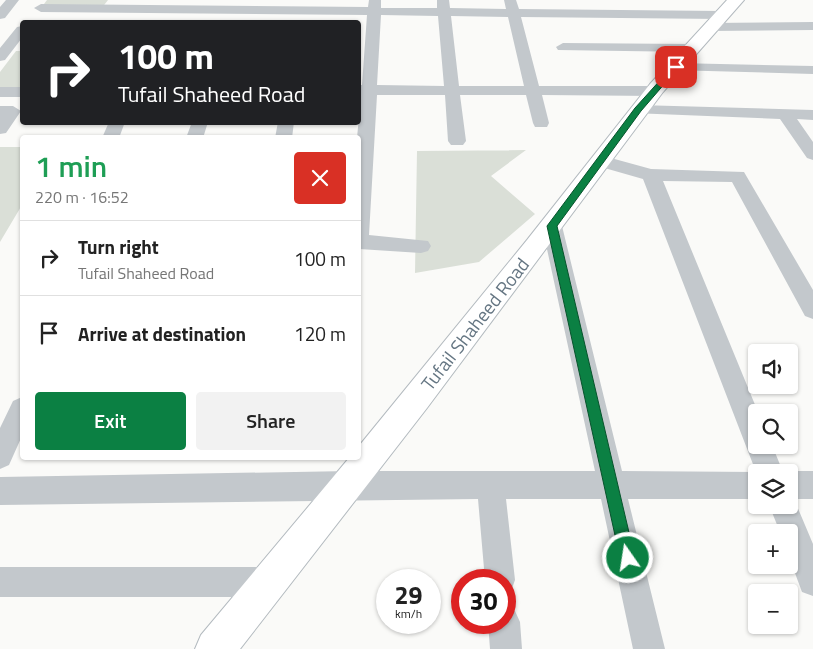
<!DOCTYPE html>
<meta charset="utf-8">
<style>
body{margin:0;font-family:"Titillium Web",sans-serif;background:#f2f2f2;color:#222;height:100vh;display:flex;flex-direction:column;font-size:19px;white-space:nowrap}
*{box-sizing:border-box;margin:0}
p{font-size:16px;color:#767676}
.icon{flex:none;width:28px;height:28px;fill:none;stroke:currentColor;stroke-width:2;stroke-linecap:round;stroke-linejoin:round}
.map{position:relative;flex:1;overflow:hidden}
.details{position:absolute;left:20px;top:135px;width:341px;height:325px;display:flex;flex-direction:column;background:#fff;border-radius:5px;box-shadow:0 1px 4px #0004}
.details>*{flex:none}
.guide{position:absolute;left:20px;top:20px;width:341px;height:105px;border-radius:5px;box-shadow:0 1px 4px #0004;background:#202124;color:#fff;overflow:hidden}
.buttons{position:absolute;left:748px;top:344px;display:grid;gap:10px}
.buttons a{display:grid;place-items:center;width:50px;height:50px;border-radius:5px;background:#fff;box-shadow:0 1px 4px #0004;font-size:25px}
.speed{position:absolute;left:376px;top:569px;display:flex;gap:10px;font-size:25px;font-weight:700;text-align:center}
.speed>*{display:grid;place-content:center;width:65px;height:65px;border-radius:50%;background:#fff;box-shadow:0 1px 4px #0004;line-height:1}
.speed small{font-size:12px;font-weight:400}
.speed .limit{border:8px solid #d22;background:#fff;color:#111}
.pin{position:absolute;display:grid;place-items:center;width:42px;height:42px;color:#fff;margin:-21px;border-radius:10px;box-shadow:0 2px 8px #0006}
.me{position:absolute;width:55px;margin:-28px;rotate:347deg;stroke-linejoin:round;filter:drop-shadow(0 0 4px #0008)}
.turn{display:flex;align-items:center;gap:18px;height:105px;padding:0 15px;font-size:22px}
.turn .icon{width:65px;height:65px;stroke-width:2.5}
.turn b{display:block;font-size:35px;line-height:42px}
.round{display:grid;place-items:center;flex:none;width:52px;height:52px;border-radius:5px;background:#f2f2f2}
.summary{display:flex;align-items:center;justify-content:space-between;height:85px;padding:0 15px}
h1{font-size:30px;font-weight:600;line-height:38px;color:#1e9e55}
.action{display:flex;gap:10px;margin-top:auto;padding:10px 15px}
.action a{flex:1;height:58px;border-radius:5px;background:#0b8043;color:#fff;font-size:20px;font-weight:600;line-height:58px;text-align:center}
.action a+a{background:#f2f2f2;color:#222}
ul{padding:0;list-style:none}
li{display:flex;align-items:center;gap:15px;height:75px;padding:0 15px;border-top:1px solid #e0e0e0}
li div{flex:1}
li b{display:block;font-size:19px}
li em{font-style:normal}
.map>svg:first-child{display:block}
</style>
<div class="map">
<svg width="813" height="649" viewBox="0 0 813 649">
<rect width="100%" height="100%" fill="#fafaf8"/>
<path fill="#dadfd7" d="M47,0H108L101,9L41,8Z
M16,51H22V87L0,90V72Z
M0,147H22V205L0,242Z
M526,150L491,176L535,214L479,262L415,273L417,151Z"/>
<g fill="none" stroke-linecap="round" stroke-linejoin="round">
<defs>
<path id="secondary" d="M727,0H744L663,92L427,408L240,649H195L201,635L349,458H359V446L527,240L650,84Z"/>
</defs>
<use href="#secondary" stroke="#b3babf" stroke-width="2"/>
<path fill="#c3c8cc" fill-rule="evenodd" d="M6,0H19L5,18L0,19V7Z
M369,0H381V8H437V0H449L450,8L506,9L504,0H516L519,9L721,11L728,15L721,19L521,17L539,86H657L665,91L657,96L542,95L549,123L547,127H535L533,123L526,95H460L466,141L463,145H451L448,141L445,95H377L369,235L428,241L431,246L428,251L421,253L359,249L357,138L361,95H359V85H362L367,15L41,12L34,8L41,4L368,7ZM381,15L438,16L444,86L377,85ZM451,16L508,17L524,86H459Z
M813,22V30L710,31L703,27L710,23Z
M22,26V38L5,60L0,61V48L17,27Z
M563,43L691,44L698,48L691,52L558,50L556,47Z
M676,63L813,66V74L671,70L669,67L671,64Z
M0,87H22V97H0Z
M638,105L813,110V120L797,119L813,142V160L807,158L780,119L632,113L630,110L632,107Z
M0,106H13L21,111L6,133L0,134Z
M109,122H125L119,138H102Z
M192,122H208L203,138H186Z
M278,122H294L292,138H275Z
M600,155L651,169L744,172L813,290V319L805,316L732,182L663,181L758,412H756V445H772L783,472H756V499H628L665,649H633L601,499H506L515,580L511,591L505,593V580H485L478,499L0,505V477L350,471H595L542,226L545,221L552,219L559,221L562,226L622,471L756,472L643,179L594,165L591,161L594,157Z
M22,397V436L9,465L0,469V428L13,401Z
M789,471H813V499H794L813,544V596L802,592L789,557V532H780L769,505H789V472H786Z
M0,567H270L281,571L285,582L281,593L270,597H0Z
M505,607L515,611L520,622L522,649H490L488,622H505Z"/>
<use href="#secondary" fill="#fff" fill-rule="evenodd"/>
</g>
<path fill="#0b8043" stroke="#07532c" d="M673,66L679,67L641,111L557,226L635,558L633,563L628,565L623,563L620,558L547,226L635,108Z"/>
<g text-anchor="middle" stroke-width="5" stroke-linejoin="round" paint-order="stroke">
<g font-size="19" fill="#657683" stroke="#fff">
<text transform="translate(475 324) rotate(-52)" y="7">Tufail Shaheed Road</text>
</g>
</g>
</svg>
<div class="buttons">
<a><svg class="icon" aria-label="sound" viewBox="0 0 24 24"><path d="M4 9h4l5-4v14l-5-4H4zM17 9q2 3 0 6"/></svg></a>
<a><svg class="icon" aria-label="search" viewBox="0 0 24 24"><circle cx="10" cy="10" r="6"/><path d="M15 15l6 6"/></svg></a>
<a><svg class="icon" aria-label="layers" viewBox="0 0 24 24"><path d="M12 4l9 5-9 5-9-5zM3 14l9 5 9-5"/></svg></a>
<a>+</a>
<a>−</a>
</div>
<div class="speed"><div>29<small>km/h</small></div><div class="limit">30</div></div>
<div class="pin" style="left:676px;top:67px;background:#d93025"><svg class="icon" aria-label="arrive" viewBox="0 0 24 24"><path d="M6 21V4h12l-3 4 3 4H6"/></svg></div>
<svg class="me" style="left:628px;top:558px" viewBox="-20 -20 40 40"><circle r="17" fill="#0b8043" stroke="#fff" stroke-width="3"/><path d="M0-11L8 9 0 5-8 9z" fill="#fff"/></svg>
<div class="guide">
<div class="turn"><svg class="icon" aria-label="right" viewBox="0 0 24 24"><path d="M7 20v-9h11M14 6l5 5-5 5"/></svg><div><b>100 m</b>Tufail Shaheed Road</div></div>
</div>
<section class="details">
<div class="summary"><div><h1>1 min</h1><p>220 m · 16:52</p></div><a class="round" style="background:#d93025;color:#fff"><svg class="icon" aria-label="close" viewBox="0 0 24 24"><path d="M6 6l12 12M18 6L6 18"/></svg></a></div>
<ul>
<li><svg class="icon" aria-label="right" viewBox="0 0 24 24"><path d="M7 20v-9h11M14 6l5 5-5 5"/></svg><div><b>Turn right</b><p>Tufail Shaheed Road</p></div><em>100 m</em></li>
<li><svg class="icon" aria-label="arrive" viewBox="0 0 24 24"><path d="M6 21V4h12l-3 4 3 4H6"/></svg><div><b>Arrive at destination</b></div><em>120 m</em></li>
</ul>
<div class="action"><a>Exit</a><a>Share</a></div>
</section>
</div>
